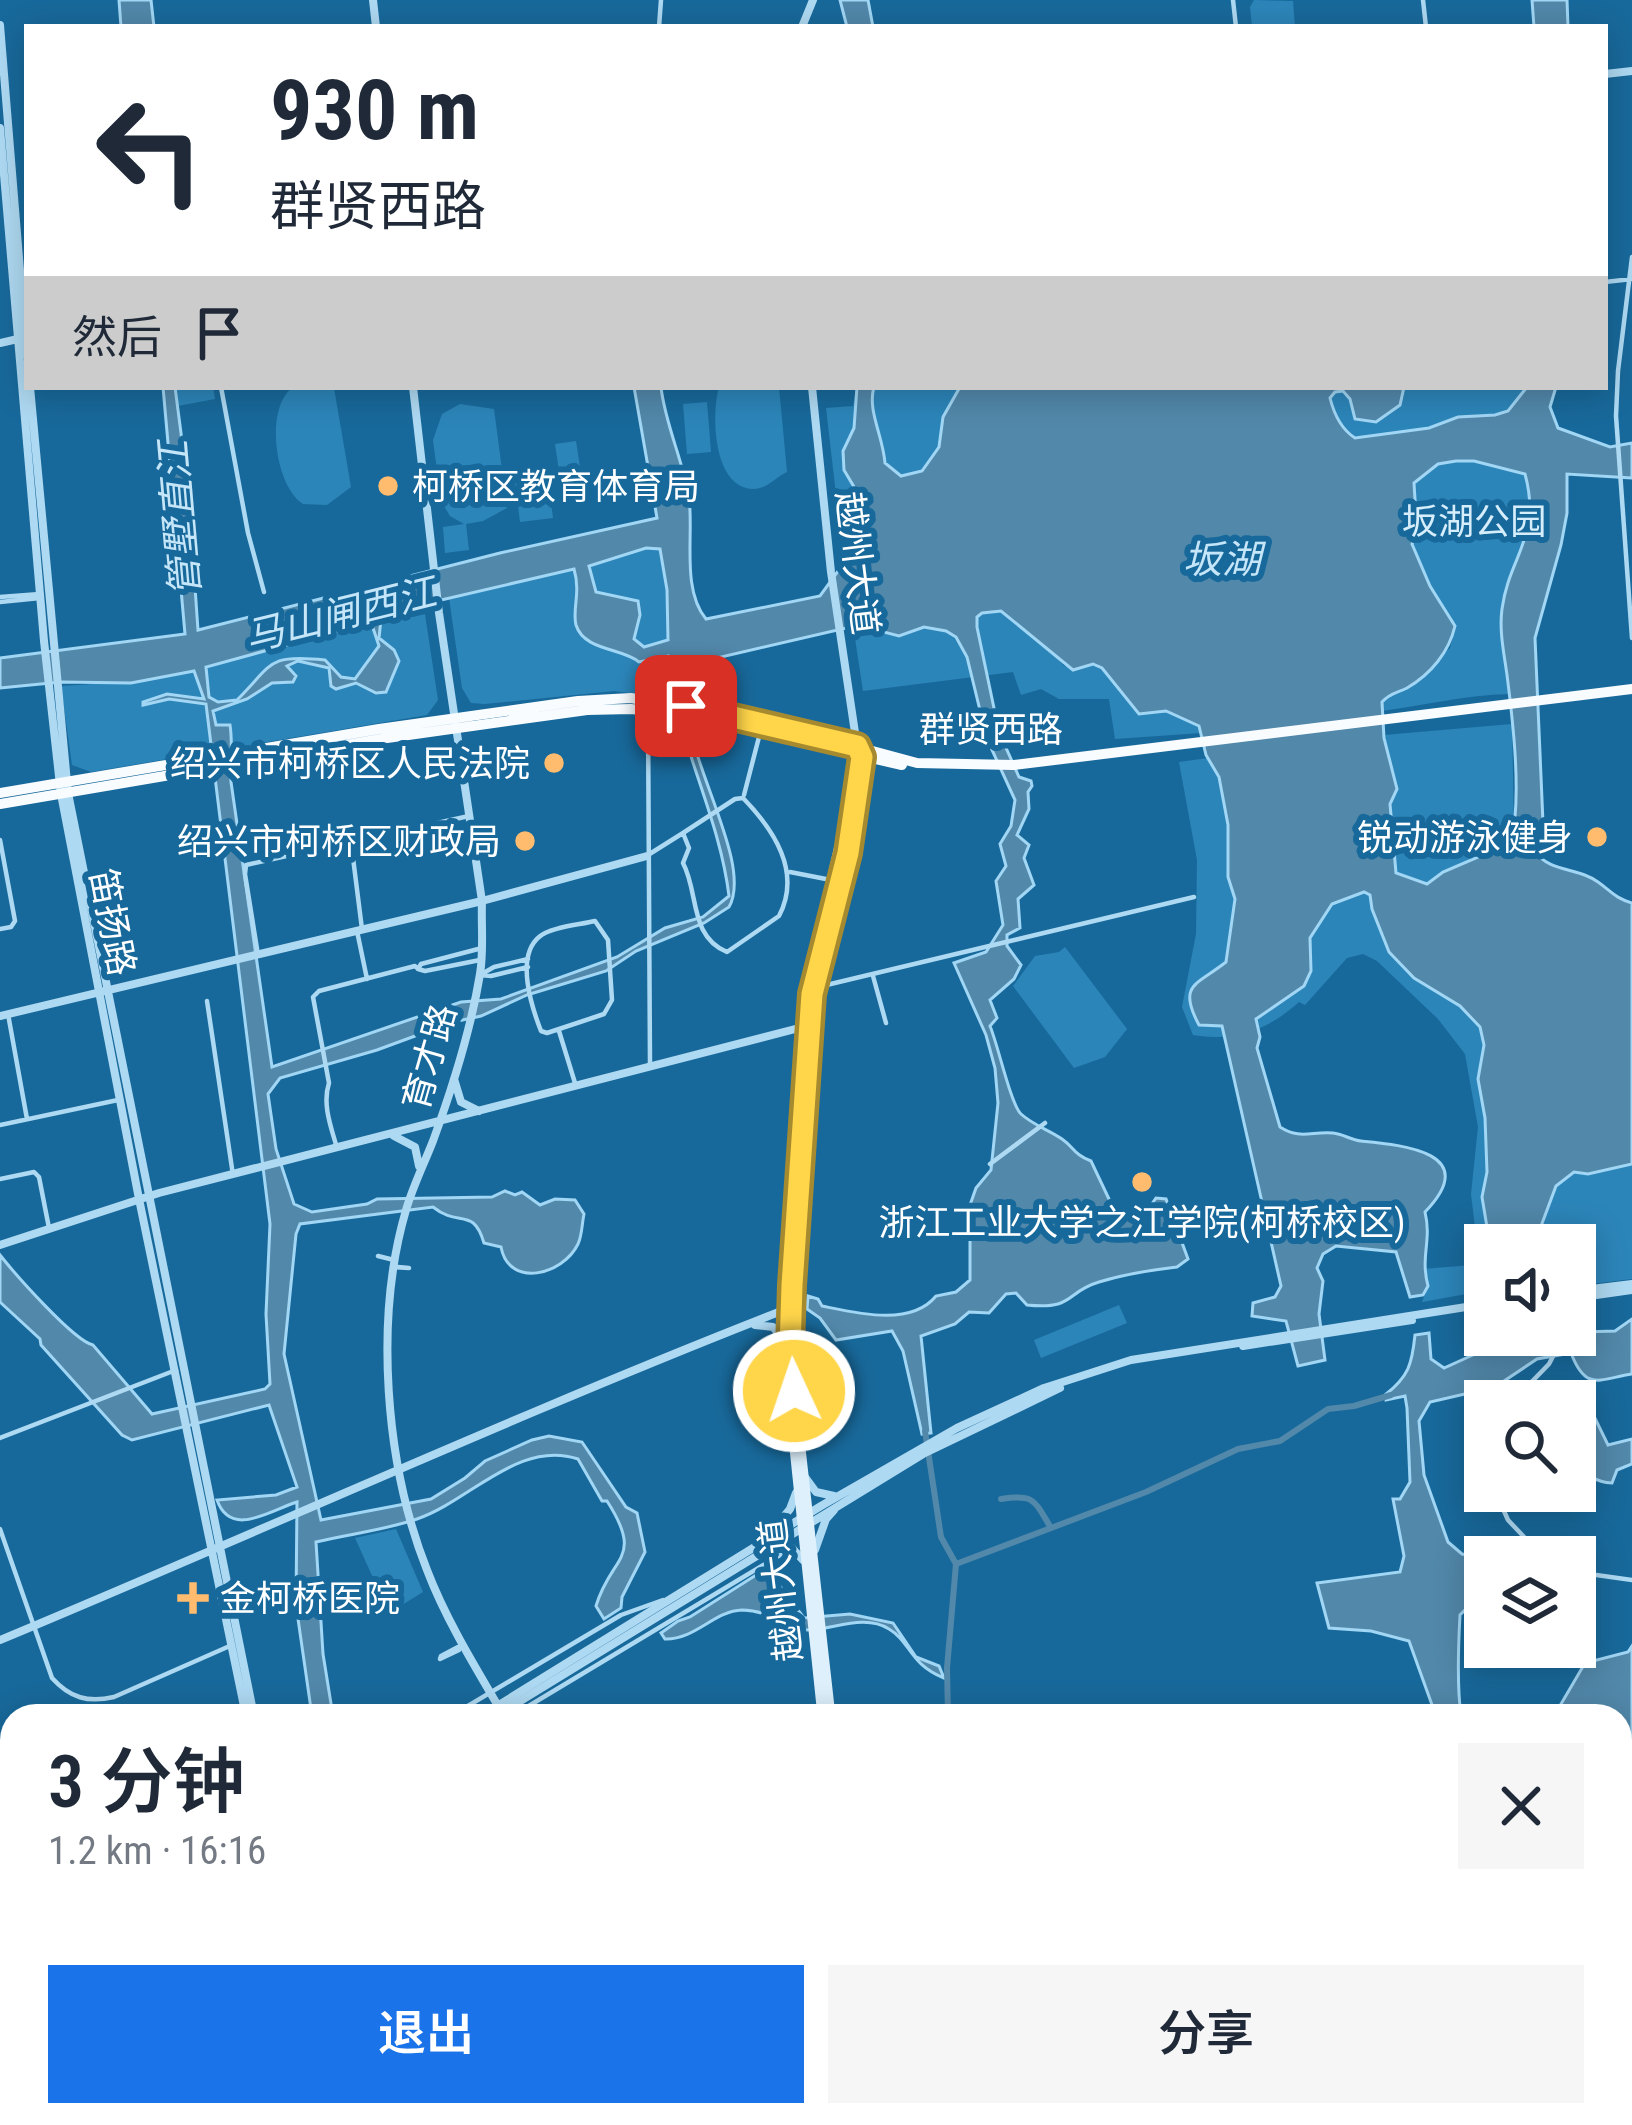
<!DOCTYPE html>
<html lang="zh">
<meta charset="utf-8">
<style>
body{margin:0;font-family:"Roboto Condensed","Noto Sans SC",sans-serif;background:#f6f6f7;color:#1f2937;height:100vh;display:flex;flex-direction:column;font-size:45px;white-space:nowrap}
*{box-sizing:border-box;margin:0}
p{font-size:39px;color:#747a83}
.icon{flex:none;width:66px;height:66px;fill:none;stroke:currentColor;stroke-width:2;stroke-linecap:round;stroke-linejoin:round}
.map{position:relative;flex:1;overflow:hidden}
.drawer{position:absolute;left:0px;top:1704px;width:1632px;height:423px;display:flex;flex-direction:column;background:#fff;border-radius:36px 36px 0 0;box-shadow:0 6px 30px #0003}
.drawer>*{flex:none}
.guide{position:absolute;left:24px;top:24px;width:1584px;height:366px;border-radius:0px;box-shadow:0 6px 30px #0003;background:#fff;color:#1f2937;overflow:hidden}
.buttons{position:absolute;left:1464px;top:1224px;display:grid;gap:24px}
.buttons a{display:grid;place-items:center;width:132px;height:132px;border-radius:0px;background:#fff;box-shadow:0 6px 30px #0003;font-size:60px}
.pin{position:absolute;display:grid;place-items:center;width:102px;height:102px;color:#fff;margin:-51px;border-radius:24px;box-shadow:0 6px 18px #0006}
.me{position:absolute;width:132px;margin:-66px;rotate:357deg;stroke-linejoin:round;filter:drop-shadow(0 0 9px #0008)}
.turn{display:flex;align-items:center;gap:42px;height:252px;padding:0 48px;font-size:54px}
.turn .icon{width:156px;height:156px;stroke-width:2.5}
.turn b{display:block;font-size:84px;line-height:102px}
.then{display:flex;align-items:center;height:114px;padding:0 48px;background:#0003;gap:24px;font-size:45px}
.round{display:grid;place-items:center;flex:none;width:126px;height:126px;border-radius:0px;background:#f6f6f7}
.head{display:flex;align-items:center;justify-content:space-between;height:204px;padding:0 48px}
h1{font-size:72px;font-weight:600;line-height:90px}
.action{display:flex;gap:24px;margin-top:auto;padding:24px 48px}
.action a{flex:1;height:138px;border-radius:0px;background:#1a73e8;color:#fff;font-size:48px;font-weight:600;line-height:138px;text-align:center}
.action a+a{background:#f6f6f7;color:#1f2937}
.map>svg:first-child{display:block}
</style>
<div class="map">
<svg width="1632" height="2125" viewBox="0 0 1632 2125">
<rect width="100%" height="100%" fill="#18699b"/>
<path fill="#2c85b9" d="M1254,0L1293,1L1295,27H1252L1250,7Z
M176,387H213L215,399L178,406Z
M293,387L334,388L351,487L327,505L303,504C275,486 264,408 293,387Z
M719,387H779L787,472C775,477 768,489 753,489C713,488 711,415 719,387Z
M856,387H960L943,417L939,447L922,471L869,512L844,563L826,408L853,406Z
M1318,387H1527L1508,411L1495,415L1458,417L1430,428L1355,439L1324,434Z
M707,402L711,452L687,454L683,404Z
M460,404L494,409L507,508L483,521L466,524L469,550L445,553L443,527L464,524L450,516L441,501L433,440L442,414Z
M576,441L582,480L561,484L555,444Z
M1456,461H1474L1526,474C1542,541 1509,555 1502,610C1498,637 1506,667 1509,694C1465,695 1426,705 1382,711L1381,702L1389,694L1450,648L1455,626L1430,586L1412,544L1417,532L1413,483C1424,468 1438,464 1456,461Z
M548,478L553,518L520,522L515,482Z
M646,548L660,549L667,590L669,664L676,699L614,691L485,704L471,703L462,688L449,598Z
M424,608L438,700L427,715L91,772L72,765L61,686C187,680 302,641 424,608Z
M1001,611L1041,640L1064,666L1093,664L1102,668L1139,714L1166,711L1194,721L1201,733L1115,739L1109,699H1059L1041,689L1021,695L1013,672L863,691L853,625L873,622L899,636L924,627L946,631L982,613Z
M1512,724L1514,829L1511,843L1443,872L1427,885L1396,873L1390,804L1396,788L1384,735Z
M1208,758L1219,777L1228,825V877L1235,891L1226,963L1195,982L1224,1033L1286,1000L1310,938L1332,904L1365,892L1370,895L1380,929L1414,978L1460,1007L1480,1027L1484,1045L1478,1079L1485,1118L1487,1172L1482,1197L1490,1245H1485V1287L1478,1292L1422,1302L1428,1286L1423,1269L1471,1265L1477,1244L1471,1194L1478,1127L1465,1054L1438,1019L1377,961L1363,954L1347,958L1305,1005L1299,1002C1268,1030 1235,1042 1193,1035L1182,1007L1196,934L1197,860L1179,762Z
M1065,947L1127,1029L1105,1057L1074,1068L1013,986L1035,956L1059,952Z
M1632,1164V1279L1575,1286V1245H1534L1555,1186L1574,1172L1588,1174Z
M1119,1305L1127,1323L1041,1358L1034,1340Z
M396,1529L423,1592L389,1613L355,1538Z
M189,2115H288C268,2125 210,2125 189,2115Z"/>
<path fill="#5288aa" stroke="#a1d6f4" stroke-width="3" fill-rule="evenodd" d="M119,0H151L154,27H121Z
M840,0H868L873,27H847Z
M1532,0H1567L1568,27H1534Z
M163,387H175L188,487L198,630L500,553L657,518L634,387H661C665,424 683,460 689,498C694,534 681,589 706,619L820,596L844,563L869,512L844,470L843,451L854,428L857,387H874C867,410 883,436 885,463L901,476L922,471L939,447L943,417L960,387H1404L1400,405L1376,422L1355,419L1350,399L1343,391L1335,392L1330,398C1334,414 1341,429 1355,438L1429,428L1458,417L1495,415L1508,411L1527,387H1556L1550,407L1558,428L1610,447L1632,443V478L1567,474V513L1561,545L1535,638L1543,823L1535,851C1549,873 1579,867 1598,882C1612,892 1615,898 1632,903V1164L1588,1174L1574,1172L1556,1186L1534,1245H1490L1482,1197L1487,1172L1485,1118L1478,1079L1484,1045L1480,1027L1460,1006L1414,978L1389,952L1372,909L1370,895L1364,892L1332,904L1310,938L1311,971L1304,986L1256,1019L1260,1037L1257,1048L1280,1127C1300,1140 1312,1131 1333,1133C1343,1134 1351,1140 1361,1141C1402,1145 1483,1152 1425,1212C1432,1241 1420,1256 1428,1286L1423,1295L1410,1297L1396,1252L1336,1246L1323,1254L1317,1268L1323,1281L1319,1314L1325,1360L1298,1366L1286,1321L1252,1316L1253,1303L1275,1297L1281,1286L1222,1026L1199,1025C1177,984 1197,985 1226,962L1235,899L1228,877V825L1219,777L1206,755L1199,726L1166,711L1139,714L1102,668L1093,664L1073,670L1001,611L982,613L977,617V627L999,732L1019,777L1031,781L1032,786L1028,792L1029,809L1017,835L1029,845L1024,858L1034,885L1018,899L1020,928L1007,935V946L1021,965L1014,979L990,1000L997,1018L990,1026C998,1045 1011,1105 1021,1114C1033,1125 1049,1130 1062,1139C1075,1148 1073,1154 1091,1161L1117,1216C1135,1218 1146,1214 1156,1198L1166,1199L1188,1259L1177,1267C1151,1270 1125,1274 1099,1282C1065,1292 1075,1310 1027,1305L1016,1293L1006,1294L989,1313L969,1312L955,1324L921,1336L931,1433L922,1434L903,1351L892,1331L836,1340L820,1318L807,1309L808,1296L818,1299L822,1306C856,1313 911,1327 936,1296L956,1292L970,1280V1205L976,1188L991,1170L998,1103L995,1068L986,1035L954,963L986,952L1003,925L996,881L1006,866L1000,844L1011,826L1015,800L987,739L967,657L956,637L946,631L924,627L899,636L876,630L872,622L691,664C658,720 758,856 729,907L704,923L636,951L606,971L527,995L481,1016L453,1022L377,1050L280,1078L268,1094L276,1149L294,1204L312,1212L367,1204L377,1199L492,1197L505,1191L515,1195L522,1192L540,1205L555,1199L575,1200L584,1214C582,1223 582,1236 578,1244C563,1275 509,1289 501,1247L484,1243C473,1206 459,1228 433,1207L300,1224L296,1234L284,1354L321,1520L431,1499L465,1478L485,1461L532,1440L549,1436L582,1442L626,1507L637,1513L645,1552L622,1597L621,1608L604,1619L596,1606C611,1555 645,1560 607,1501H602L578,1459C519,1439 470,1501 417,1519C385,1530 349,1534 316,1542L323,1654L333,1716H312L296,1605L297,1502C271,1510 231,1539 217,1500L276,1495L297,1487L269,1405L132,1440L122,1435L41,1345L40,1339L0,1302V1255C15,1274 74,1341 93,1345L152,1414L265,1389L270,1384L266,1314L270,1224L206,704L169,699L143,705V702L167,694L204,699L194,671L131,683L61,682L0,688V658L185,634ZM1456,461H1474L1525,474C1542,537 1509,556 1502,609C1499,631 1504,653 1507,675C1513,722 1522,797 1511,843L1443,872L1427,884L1396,873L1390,804L1397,789L1384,738L1382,702C1390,693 1397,693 1407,688C1431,674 1449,652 1455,626L1430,586L1412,544L1417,532L1414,483L1438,464ZM646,548L660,549L667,590L668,640L644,647L634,639L640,615L638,601L596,592L589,566ZM574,569C581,593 572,610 576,625C584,651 623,648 639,662L668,656C675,739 719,813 729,896L703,917L665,928L617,957L501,999L461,1002L272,1067L231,782C230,762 233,743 230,725H216L213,711L247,699L272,683L293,682L296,676L287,666L298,661L329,668L331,686L336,689L356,683L376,693L386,692L399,661L394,650L379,638L381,619L424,608V604ZM367,623L373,628L379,646L355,679L341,677L325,660C267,654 274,663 237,700L218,702L209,697L206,667Z
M1485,1287V1335L1615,1331L1632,1319V1374C1599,1379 1586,1392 1571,1353L1537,1359L1495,1387L1430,1402L1419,1421L1424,1475L1448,1542L1462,1554L1485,1558V1603L1480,1609H1466L1460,1615C1458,1651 1457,1687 1461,1716H1436L1409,1641L1371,1631L1329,1628L1317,1583L1400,1572L1404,1556L1393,1499H1400L1410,1482L1407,1408L1405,1396L1386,1400L1385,1395C1409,1376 1412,1364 1415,1335L1429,1333L1431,1359L1444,1368L1475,1354L1480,1339L1478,1292Z
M1583,1412L1593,1414L1608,1445L1632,1439V1464L1617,1470L1612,1483C1576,1482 1575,1444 1575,1415Z
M767,1568L775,1570L779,1585L804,1618L850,1614L893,1623L916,1657L939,1666L944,1678C909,1664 911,1642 889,1629C863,1613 831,1631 805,1630C785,1629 771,1610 742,1610C714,1611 695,1640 665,1639L661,1633L678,1621L690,1617Z
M1632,1646V1841L1620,1828V1716H1554L1585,1663L1628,1652Z
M1620,1924L1632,1934V2001L1620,1995Z"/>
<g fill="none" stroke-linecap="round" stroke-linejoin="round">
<path stroke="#5288aa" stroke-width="6" d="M925,1431L941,1537L956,1564L947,1668L948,1716
M1001,1499C1035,1494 1034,1500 1051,1528
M956,1564L1146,1492L1238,1449L1280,1441L1328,1409L1354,1406L1391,1395"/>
<path stroke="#aed9f2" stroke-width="4.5" d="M1233,0L1236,27
M1423,0L1426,27
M659,27L661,0
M1632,257L1618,371L1616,416L1632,638
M1605,282L1632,279
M221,387L248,533L264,592
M0,597L40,594
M0,602L40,598
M648,712L650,1066
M744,795L759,737
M743,798C774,830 802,872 779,916L727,952C689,936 699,893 683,863L689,848L683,833L735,799Z
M0,840L15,921L11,927L0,929
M351,842L362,929
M648,855L683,833
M790,872L831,880
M595,921L608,940L612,1000L604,1014L547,1033L541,1031C532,1008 515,957 539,937C550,927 579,925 595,921Z
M357,931L367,979
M258,955L245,874L246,865L469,816
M480,960L425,971L418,969L421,964L482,948
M528,967L491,976L480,975L494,967L528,959
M873,976L886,1023
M814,988L1194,897
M207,1001L233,1175
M8,1014L27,1119
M559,1031L575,1083
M0,1125L118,1100
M337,1148C331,1127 322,1104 329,1083L313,997L319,991L415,966L418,969
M990,1164L1045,1123
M0,1179L34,1172L39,1177L49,1228
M386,1258L378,1256L394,1260
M392,1267L409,1268L398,1267
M796,1399L813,1404L818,1429L800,1442
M1513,1401L1549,1364L1564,1335
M0,1438L176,1370
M1495,1491L1508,1520L1543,1557
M0,1529L52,1678C70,1698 88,1703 114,1697L232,1645
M1575,1572L1632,1580
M458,1647L459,1650L440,1659L441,1656Z
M451,1716L621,1615L663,1600
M512,1716L790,1549
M0,1979L12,1973
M1620,2070L1632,2083
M1244,2115L1250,2125
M1466,2125L1491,2115"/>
<path stroke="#aed9f2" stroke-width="8" d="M373,0L376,27
M0,25L27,356
M802,27L813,0
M1605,74L1632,71
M0,128L44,641L61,794L139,1199L246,1716
M0,343L22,338
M30,387L68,793L254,1716
M413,387L439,613L482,901C481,925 484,950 480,974C471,1029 452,1089 433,1141C424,1164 413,1186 406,1210C374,1319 385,1464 427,1570C446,1620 477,1670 504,1716
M812,387L831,572L857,746
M0,1016L482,901L647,856
M454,1079L461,1102L479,1111
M394,1136L415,1147L419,1166
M0,1245L159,1193L803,1027
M1575,1291L1632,1284
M1575,1298L1632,1290
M755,1325L773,1327L782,1338
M1243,1346L1412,1320
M805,1477L816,1492L834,1496
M771,1532L790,1509L796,1493
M777,1546L792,1548L803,1560
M815,1550L826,1519L834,1510
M0,1640C262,1531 520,1413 784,1310
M481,1716L821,1506L957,1428L1044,1388L1131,1360L1485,1304
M496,1716L923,1454L1060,1388
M0,1996L12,1990
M0,2006L12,1999
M331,2115V2125
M337,2115L338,2125
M704,2125L725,2115"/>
<path stroke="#ddf0fc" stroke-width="9" d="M822,1716L782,1333L803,1001L844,824L854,750
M831,1716L790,1350L812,994L848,853L862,757L859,751
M1025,2115L1032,2125
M1041,2115L1049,2125"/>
<path stroke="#f9fcff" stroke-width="10" d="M0,793L379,729L578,701L631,698L765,722L917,763L1014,765L1632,689
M0,804L387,738L587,710L631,709L677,714L902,765"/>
</g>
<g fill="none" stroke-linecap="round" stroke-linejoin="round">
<defs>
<path id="route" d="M686,706L857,746L862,757L848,853L812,994L792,1285L790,1349L794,1391"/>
</defs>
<use href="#route" stroke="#a68a30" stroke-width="30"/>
<use href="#route" stroke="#ffd54a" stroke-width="21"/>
</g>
<g fill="#ffbc6f" stroke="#18699b" stroke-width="4.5">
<circle cx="388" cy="486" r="12"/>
<circle cx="554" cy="763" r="12"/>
<circle cx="1597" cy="837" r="12"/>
<circle cx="525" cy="841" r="12"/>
<circle cx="1142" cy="1182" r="12"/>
<path d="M187 1580h12v12h12v12h-12v12h-12v-12h-12v-12h12z"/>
</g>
<g text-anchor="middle" stroke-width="12" stroke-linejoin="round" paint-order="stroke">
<g font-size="36" fill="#fff" stroke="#18699b" text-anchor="end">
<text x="412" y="499" text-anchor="start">柯桥区教育体育局</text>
<text x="530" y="776">绍兴市柯桥区人民法院</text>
<text x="1573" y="850">锐动游泳健身</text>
<text x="501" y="854">绍兴市柯桥区财政局</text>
<text x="1142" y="1235" text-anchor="middle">浙江工业大学之江学院(柯桥校区)</text>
<text x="220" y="1611" text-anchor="start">金柯桥医院</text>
</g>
<g font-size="36" fill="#d6eefc" stroke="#18699b">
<text x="1474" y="534">坂湖公园</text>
</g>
<g font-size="36" fill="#fff" stroke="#18699b">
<text transform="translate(858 563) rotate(83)" y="13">越州大道</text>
<text x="991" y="742">群贤西路</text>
<text transform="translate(113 922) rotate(79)" y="13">笛扬路</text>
<text transform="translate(429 1057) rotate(-74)" y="13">育才路</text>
<text transform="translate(780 1590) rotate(-97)" y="13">越州大道</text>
</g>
<g font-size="39" font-style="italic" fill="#c5e6f9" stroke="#18699b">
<text transform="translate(179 519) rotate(-95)" y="14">管墅直江</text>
<text x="1222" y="573">坂湖</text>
<text transform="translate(340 614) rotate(-14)" y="14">马山闸西江</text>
</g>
</g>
</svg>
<div class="buttons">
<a><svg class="icon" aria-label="sound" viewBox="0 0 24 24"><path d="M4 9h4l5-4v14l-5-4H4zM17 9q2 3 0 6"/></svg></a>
<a><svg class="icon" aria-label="search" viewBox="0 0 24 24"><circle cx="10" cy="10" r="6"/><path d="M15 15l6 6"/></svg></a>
<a><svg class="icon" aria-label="layers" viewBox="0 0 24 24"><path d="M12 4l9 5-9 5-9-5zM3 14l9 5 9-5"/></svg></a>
</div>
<div class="pin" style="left:686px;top:706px;background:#d93025"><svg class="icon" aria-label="arrive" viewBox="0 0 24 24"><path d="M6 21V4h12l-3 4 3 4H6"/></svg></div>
<svg class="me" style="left:794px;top:1391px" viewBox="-20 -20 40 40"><circle r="17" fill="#ffd54a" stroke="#fff" stroke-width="3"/><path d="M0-11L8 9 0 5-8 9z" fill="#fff"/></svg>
<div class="guide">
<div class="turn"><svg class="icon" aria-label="left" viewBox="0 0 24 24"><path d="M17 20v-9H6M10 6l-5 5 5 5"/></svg><div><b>930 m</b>群贤西路</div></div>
<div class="then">然后<svg class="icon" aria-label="arrive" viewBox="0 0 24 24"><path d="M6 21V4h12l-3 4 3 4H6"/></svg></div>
</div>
<section class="drawer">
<div class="head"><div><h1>3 分钟</h1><p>1.2 km · 16:16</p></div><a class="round"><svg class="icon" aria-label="close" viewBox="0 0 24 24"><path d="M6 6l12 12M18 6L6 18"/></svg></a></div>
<div class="action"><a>退出</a><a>分享</a></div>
</section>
</div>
